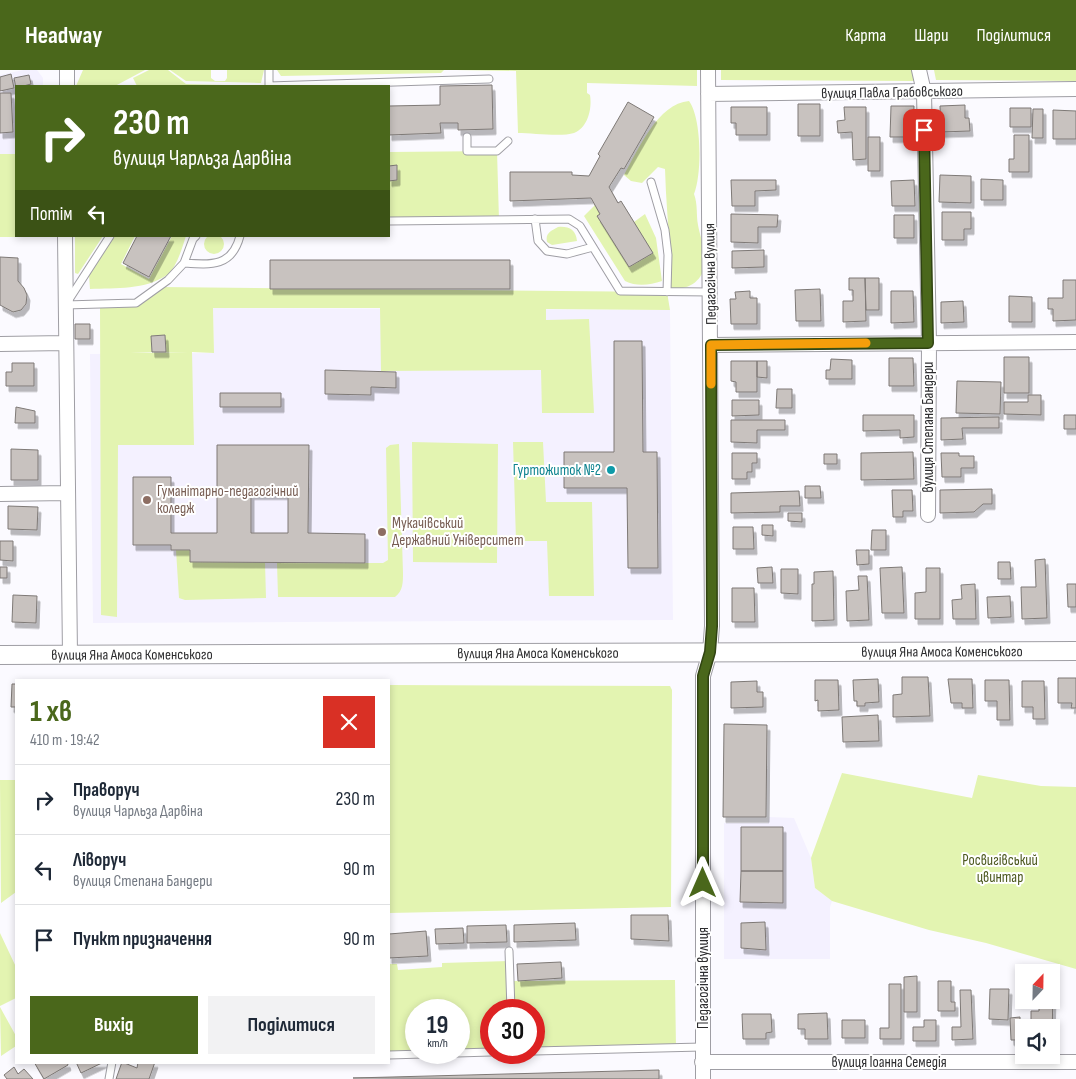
<!DOCTYPE html>
<html lang="uk">
<meta charset="utf-8">
<style>
body{margin:0;font-family:"Sofia Sans Condensed",sans-serif;background:#f2f2f3;color:#1f2937;height:100vh;display:flex;flex-direction:column;font-size:19px;white-space:nowrap}
*{box-sizing:border-box;margin:0}
p{font-size:16px;color:#747a83}
.icon{flex:none;width:28px;height:28px;fill:none;stroke:currentColor;stroke-width:2;stroke-linecap:round;stroke-linejoin:round}
.map{position:relative;flex:1;overflow:hidden}
.details{position:absolute;left:15px;top:609px;width:375px;height:385px;display:flex;flex-direction:column;background:#fff;border-radius:0px;box-shadow:0 2px 8px #0003}
.details>*{flex:none}
.banner{position:absolute;left:15px;top:15px;width:375px;height:152px;border-radius:0px;box-shadow:0 2px 8px #0003;background:#4a671b;color:#fff;overflow:hidden}
.needle{width:32px;rotate:22deg}
.fabs{position:absolute;left:1015px;top:894px;display:grid;gap:10px}
.fabs a{display:grid;place-items:center;width:45px;height:45px;border-radius:0px;background:#fff;box-shadow:0 2px 8px #0003;font-size:25px}
.speed{position:absolute;left:405px;top:929px;display:flex;gap:10px;font-size:25px;font-weight:700;text-align:center}
.speed>*{display:grid;place-content:center;width:65px;height:65px;border-radius:50%;background:#fff;box-shadow:0 2px 8px #0003;line-height:1}
.speed small{font-size:12px;font-weight:400}
.speed .limit{border:8px solid #d22;background:#fff;color:#111}
.pin{position:absolute;display:grid;place-items:center;width:42px;height:42px;color:#fff;margin:-21px;border-radius:10px;box-shadow:0 2px 8px #0006}
.me{position:absolute;width:55px;margin:-28px;rotate:0deg;stroke-linejoin:round;filter:drop-shadow(0 0 4px #0008)}
.turn{display:flex;align-items:center;gap:18px;height:105px;padding:0 15px;font-size:22px}
.turn .icon{width:65px;height:65px;stroke-width:2.5}
.turn b{display:block;font-size:35px;line-height:42px}
.then{display:flex;align-items:center;height:48px;padding:0 15px;background:#0003;gap:10px;font-size:19px}
.round{display:grid;place-items:center;flex:none;width:52px;height:52px;border-radius:0px;background:#f2f2f3}
.overview{display:flex;align-items:center;justify-content:space-between;height:85px;padding:0 15px}
h1{font-size:30px;font-weight:700;line-height:38px;color:#4a671b}
.action{display:flex;gap:10px;margin-top:auto;padding:10px 15px}
.action a{flex:1;height:58px;border-radius:0px;background:#4a671b;color:#fff;font-size:20px;font-weight:700;line-height:58px;text-align:center}
.action a+a{background:#f2f2f3;color:#1f2937}
ul{padding:0;list-style:none}
li{display:flex;align-items:center;gap:15px;height:70px;padding:0 15px;border-top:1px solid #e0e1e3}
li div{flex:1}
li b{display:block;font-size:19px}
li em{font-style:normal}
header{display:flex;align-items:center;gap:30px;box-sizing:border-box;height:70px;padding:0 25px;background:#4a671b;color:#fff}
header strong{font-size:24px}
nav{display:flex;gap:28px;margin-inline-start:auto;font-size:18px}
.map>svg:first-child{display:block}
</style>
<header>
<strong>Headway</strong>
<nav><a>Карта</a><a>Шари</a><a>Поділитися</a></nav>
</header>
<div class="map">
<svg width="1076" height="1009" viewBox="0 0 1076 1009">
<defs>
<filter id="shadow"><feDropShadow dx="3" dy="5.5" stdDeviation="0" flood-color="#0004"/></filter>
</defs>
<rect width="100%" height="100%" fill="#fbfaff"/>
<path fill="#f4f1ff" d="M23,0H37L43,8V16H16V84H0V5Z
M213,238L670,240L673,550L93,553L90,284L214,283Z
M769,747L794,748L811,788L815,818L832,831L830,837V889H724V753H768Z"/>
<path fill="#e3f4b1" fill-rule="evenodd" d="M83,0H145L115,16H76Z
M149,0H168L186,14L269,16H137L133,8Z
M170,0H211V8L215,11H225L227,8V0H264L261,13L186,11Z
M277,0H444L441,3L281,6Z
M455,0H697V16L587,13V23L590,25C592,37 589,57 574,63C562,67 532,63 518,63L516,1Z
M721,0H912L914,11L721,10Z
M934,0H1076V11L936,10Z
M689,31C702,49 702,104 694,124C698,135 696,144 698,155C700,166 705,179 705,190C705,209 690,221 671,218C671,178 666,139 665,99L658,97L642,113L631,111L624,105C638,80 658,33 689,31Z
M497,81L499,150L389,151V82Z
M0,84H16V166L48,167H0Z
M595,135L629,197L653,183L634,152L645,144L656,168L662,211C650,215 637,217 625,211L584,146Z
M558,157C569,156 576,160 577,171L552,175L547,172C545,163 551,161 558,157Z
M204 174a10 10 0 1 1 20 0a10 10 0 1 1-20 0Z
M75,166H103L78,204L75,203Z
M115,166H135L121,194L149,209L172,166H186C182,178 177,197 167,205C145,220 116,218 90,219L89,205Z
M160,217L667,222L670,240L546,239V250L589,249L594,343H542L541,300L381,301L380,238H213L214,283L192,282L194,375H118L117,547L101,545L100,234L135,233ZM165,265L166,282H189L130,283L152,282L151,266Z
M412,372L498,374L497,493L413,492Z
M513,372H543L546,432H592L594,526H549L547,471H516Z
M399,374L403,503C403,512 403,521 395,527H278L277,493H383L388,490L386,378L390,375Z
M176,480H190L191,492H265L266,528L185,530L179,528Z
M389,615L670,616L672,620L671,837L389,843Z
M842,703L972,728L978,705L1041,716L1076,717V899L986,873L929,860L832,831L815,818L811,788Z
M0,710H16V822L1,833Z
M0,863L16,897V928L0,936Z
M509,891L510,911L675,910L676,978L534,981V940H491V982L389,985V894H397L398,900L442,897V893ZM416,940H459V982H416Z
M0,937L16,966V976L1,986Z"/>
<path fill="#c8c2bf" stroke="#7e7976" fill-rule="evenodd" filter="url(#shadow)" d="M11,4L14,18L0,21V7Z
M29,5L31,14L16,18L14,8Z
M492,15L493,59L458,60V53H440L441,63L389,65V36L440,35V16Z
M0,23H11L13,62L0,63Z
M628,32L654,47L624,99L621,98L609,117L618,133L621,131L653,183L629,197L597,146L600,144L591,128L510,131V102H572V105L589,106L600,86L598,84Z
M798,34H820V66H798Z
M965,35V48H969L970,61L941,62L940,36Z
M891,36H914L913,67H890Z
M731,37H767V65H736V53H731Z
M844,37H866V89L853,90L852,62L838,63L837,51L845,50Z
M1010,38H1031V57H1010Z
M1033,39H1043V68H1032Z
M1053,40L1076,41V69H1053Z
M1014,65H1029V102H1009V89H1014Z
M868,67H880V101H868Z
M397,95V110L389,111V96Z
M940,105L971,106V133L939,132Z
M981,109L1003,110V130H981Z
M731,110H776V120L755,121V136H732Z
M914,110L915,136H892L891,111Z
M942,142H971V159H964V170H942Z
M731,144L778,145L777,157H758V173L731,172Z
M894,145H914V168H894Z
M137,166H171L149,207L123,193Z
M764,180V197L732,198V181Z
M0,187L18,188V211L24,218L27,225L26,234L21,240L13,242L0,235Z
M270,190H510V219H270Z
M849,208H865L866,251L843,252V231H853V220H849Z
M865,208H879V240H866Z
M1063,210H1076V250L1053,251V239H1048V228H1063Z
M820,219L821,251H796L795,220Z
M750,221V228H757V254H731L730,229H736L735,222Z
M891,221H913L914,252L891,253Z
M1009,226L1032,227V252H1009Z
M963,231L964,252L941,253V232Z
M75,254H90V269H75Z
M165,265L166,282H152L151,266Z
M614,271H642L643,382H657L658,498H628L627,418H564V382H614Z
M1004,287H1029V323H1004Z
M889,288H913L914,316H889Z
M831,289L852,290V309H826V300H830Z
M731,291H757V322H736V312L731,311Z
M757,291H767V308L757,307Z
M12,293H34V316H6V302H12Z
M325,300L396,302V318L371,317V325L325,324Z
M957,311L1001,312L1000,344L956,343Z
M777,319H792V338H776Z
M220,323H281V337H220Z
M1028,325H1041V345L1004,344V332H1028Z
M732,330H759V345L732,346Z
M16,337L35,341V353H15Z
M863,345H914V367L900,368V360L863,361Z
M1064,345H1076V359H1064Z
M999,347V358H962L963,369L941,370V348Z
M731,350H785V360H757V373L731,372Z
M217,375H309L308,463L365,464V493L190,492V480H171V475H133V407H171V463H217ZM251,424H288V463H251Z
M11,379L38,380V410H11Z
M913,382L914,409L861,410V383Z
M732,383H757V393H752V402H747V409H732Z
M941,383H959V386H974V398H961V407H942Z
M824,384H837V394H824Z
M805,416H820L821,428H805Z
M992,419V434H983L974,442L940,443V420Z
M892,420H912L913,441H903V447H893Z
M799,421L800,436H780V442L731,443V423Z
M8,436L38,437L37,460L8,459Z
M788,443H802V452L788,451Z
M762,455H773V466L762,465Z
M733,457H753L754,479H733Z
M872,460H886V480H871Z
M0,471H13V491L0,490Z
M856,480H869V494L857,495Z
M1045,489L1047,548L1022,549L1021,517H1036L1035,490Z
M998,492H1010L1011,509H998Z
M0,497H7V508H0Z
M772,497L773,513H758L757,498Z
M902,497L904,543H882L880,498Z
M926,498H940V549H915V523L926,522Z
M781,499H798V524L781,523Z
M833,501L834,550L812,551V514H814V502Z
M858,506H867L869,550L847,551L846,521L859,520Z
M975,514L976,549H953L952,530L962,529L961,515Z
M1067,514H1076V537H1068Z
M732,518H754L755,552H732Z
M13,525L37,526L36,553L12,552Z
M1010,526L1011,547L988,548L987,527Z
M902,607H928L930,646L893,647V625L902,624Z
M1058,608H1076V638H1071L1072,633H1058Z
M878,609L879,632L865,633V636H857V631H854L853,610Z
M948,609H972L973,638H962V633H951Z
M815,610H838L839,640L818,641V630L815,631Z
M985,610H1009L1010,650H997V631H985Z
M757,611V622H763V637L731,638V612Z
M1022,611H1044L1045,649H1033V637H1022Z
M12,614H16V637H11Z
M878,645L879,671L843,672L842,647Z
M724,654L767,655L766,747H723Z
M741,757H783V801H741Z
M741,801H783V833L740,832Z
M631,845H668L669,871L631,869Z
M765,852L766,880L741,878V853Z
M575,853L576,870L514,872V855Z
M506,855L507,872L467,873V856Z
M463,858L464,873L436,874L435,859Z
M426,861L428,886L389,888V864Z
M561,892L562,908L518,911L517,894Z
M917,906V942H904V907Z
M938,911H951V932H955V941H938Z
M889,914H901V969H880V958H889Z
M990,919H1009L1008,950L989,949Z
M960,920H971L973,969L952,970V957H961Z
M1051,920H1053L1052,970L1051,958H1031V941H1039V930H1051Z
M827,943L828,969H805V959H798V944Z
M742,944H771L772,962L766,963V969H743Z
M1020,947V970H1011L1010,948Z
M842,950H865V968H842Z
M924,950H936V971H913V957H924Z
M34,992H67L68,995L44,1009Z
M76,992H104L81,1003Z
M122,992L137,998L138,992H155L149,1009H116Z
M14,997L18,1004L24,999L33,1009H7L4,1005Z
M659,1000V1009L353,1008Z"/>
<g fill="none" stroke-linecap="round" stroke-linejoin="round">
<defs>
<path id="service" d="M269,0V16
M269,16L489,9
M467,67V81H497L508,71
M651,112L665,160L668,185L667,222
M535,149L538,171L547,181L567,184L593,177
M389,151L569,149L580,156L620,221L710,222
M184,193L193,169L196,166
M68,231L110,166
M65,235L136,233L168,210L184,193C211,195 232,197 240,166
M509,881L511,940
M534,981L702,977
M389,985L491,982
M109,1009L112,992"/>
<path id="minor" d="M919,0L924,22L929,273L928,445
M67,16V0
M708,24L1076,19
M65,166L70,585
M0,274L65,273
M711,275L1076,272
M0,424L66,423
M702,992H1076
M703,1009V606L710,582L712,556L708,0"/>
<g id="tertiary">
<path id="s1" d="M0,585L1076,581"/>
</g>
</defs>
<use href="#service" stroke="#9f9ea4" stroke-width="9"/>
<use href="#minor" stroke="#9f9ea4" stroke-width="16"/>
<use href="#tertiary" stroke="#9f9ea4" stroke-width="20"/>
<use href="#service" stroke="#fff" stroke-width="7"/>
<use href="#minor" stroke="#fff" stroke-width="14"/>
<use href="#tertiary" stroke="#fff" stroke-width="18"/>
</g>
<g fill="none" stroke-linecap="round" stroke-linejoin="round">
<defs>
<path id="route" d="M703,813V606L710,582L712,556L711,275L928,273L924,60"/>
</defs>
<use href="#route" stroke="#304312" stroke-width="12"/>
<use href="#route" stroke="#4a671b" stroke-width="9"/>
<path stroke="#f59e0b" stroke-width="9" d="M711,314V275L866,273"/>
</g>
<circle fill="#0f9aa8" stroke="#fff" stroke-width="2" cx="611" cy="400" r="5"/>
<g fill="#8d6e63" stroke="#fff" stroke-width="2">
<circle cx="147" cy="430" r="5"/>
<circle cx="382" cy="462" r="5"/>
</g>
<g text-anchor="middle" stroke-width="4" stroke-linejoin="round" paint-order="stroke">
<g font-size="15" fill="#2d2d2f" stroke="#fff">
<text transform="translate(892 22) rotate(-1)" y="5">вулиця Павла Грабовського</text>
<text transform="translate(710 204) rotate(-91)" y="5">Педагогічна вулиця</text>
<text transform="translate(928 357) rotate(-90)" y="5">вулиця Степана Бандери</text>
<text dy="5" stroke="none"><textPath href="#s1" startOffset="942">вулиця Яна Амоса Коменського</textPath></text>
<text dy="5" stroke="none"><textPath href="#s1" startOffset="538">вулиця Яна Амоса Коменського</textPath></text>
<text dy="5" stroke="none"><textPath href="#s1" startOffset="132">вулиця Яна Амоса Коменського</textPath></text>
<text transform="translate(703 908) rotate(-90)" y="5">Педагогічна вулиця</text>
<text x="889" y="997">вулиця Іоанна Семедія</text>
</g>
<g font-size="15" fill="#0d838f" stroke="#fff" text-anchor="end">
<text x="601" y="405">Гуртожиток №2</text>
</g>
<g font-size="15" fill="#785e54" stroke="#fff" text-anchor="start">
<text x="157" y="426">Гуманітарно-педагогічний<tspan x="157" dy="17">коледж</tspan></text>
<text x="392" y="458">Мукачівський<tspan x="392" dy="17">Державний Університет</tspan></text>
</g>
<g font-size="15" fill="#4c581e" stroke="#fff">
<text x="1000" y="795">Росвигівський<tspan x="1000" dy="17">цвинтар</tspan></text>
</g>
</g>
</svg>
<div class="fabs">
<a><svg class="needle" viewBox="-14 -14 28 28"><path d="M0-13l5 13h-10z" fill="#e53935"/><path d="M0 13l5-13h-10z" fill="#747a83"/></svg></a>
<a><svg class="icon" aria-label="sound" viewBox="0 0 24 24"><path d="M4 9h4l5-4v14l-5-4H4zM17 9q2 3 0 6"/></svg></a>
</div>
<div class="speed"><div>19<small>km/h</small></div><div class="limit">30</div></div>
<div class="pin" style="left:924px;top:60px;background:#d93025"><svg class="icon" aria-label="arrive" viewBox="0 0 24 24"><path d="M6 21V4h12l-3 4 3 4H6"/></svg></div>
<svg class="me" style="left:703px;top:813px" viewBox="-20 -20 40 40"><path d="M0-17L14 15 0 8-14 15z" fill="#4a671b" stroke="#fff" stroke-width="4"/></svg>
<div class="banner">
<div class="turn"><svg class="icon" aria-label="right" viewBox="0 0 24 24"><path d="M7 20v-9h11M14 6l5 5-5 5"/></svg><div><b>230 m</b>вулиця Чарльза Дарвіна</div></div>
<div class="then">Потім<svg class="icon" aria-label="left" viewBox="0 0 24 24"><path d="M17 20v-9H6M10 6l-5 5 5 5"/></svg></div>
</div>
<section class="details">
<div class="overview"><div><h1>1 хв</h1><p>410 m · 19:42</p></div><a class="round" style="background:#d93025;color:#fff"><svg class="icon" aria-label="close" viewBox="0 0 24 24"><path d="M6 6l12 12M18 6L6 18"/></svg></a></div>
<ul>
<li><svg class="icon" aria-label="right" viewBox="0 0 24 24"><path d="M7 20v-9h11M14 6l5 5-5 5"/></svg><div><b>Праворуч</b><p>вулиця Чарльза Дарвіна</p></div><em>230 m</em></li>
<li><svg class="icon" aria-label="left" viewBox="0 0 24 24"><path d="M17 20v-9H6M10 6l-5 5 5 5"/></svg><div><b>Ліворуч</b><p>вулиця Степана Бандери</p></div><em>90 m</em></li>
<li><svg class="icon" aria-label="arrive" viewBox="0 0 24 24"><path d="M6 21V4h12l-3 4 3 4H6"/></svg><div><b>Пункт призначення</b></div><em>90 m</em></li>
</ul>
<div class="action"><a>Вихід</a><a>Поділитися</a></div>
</section>
</div>
